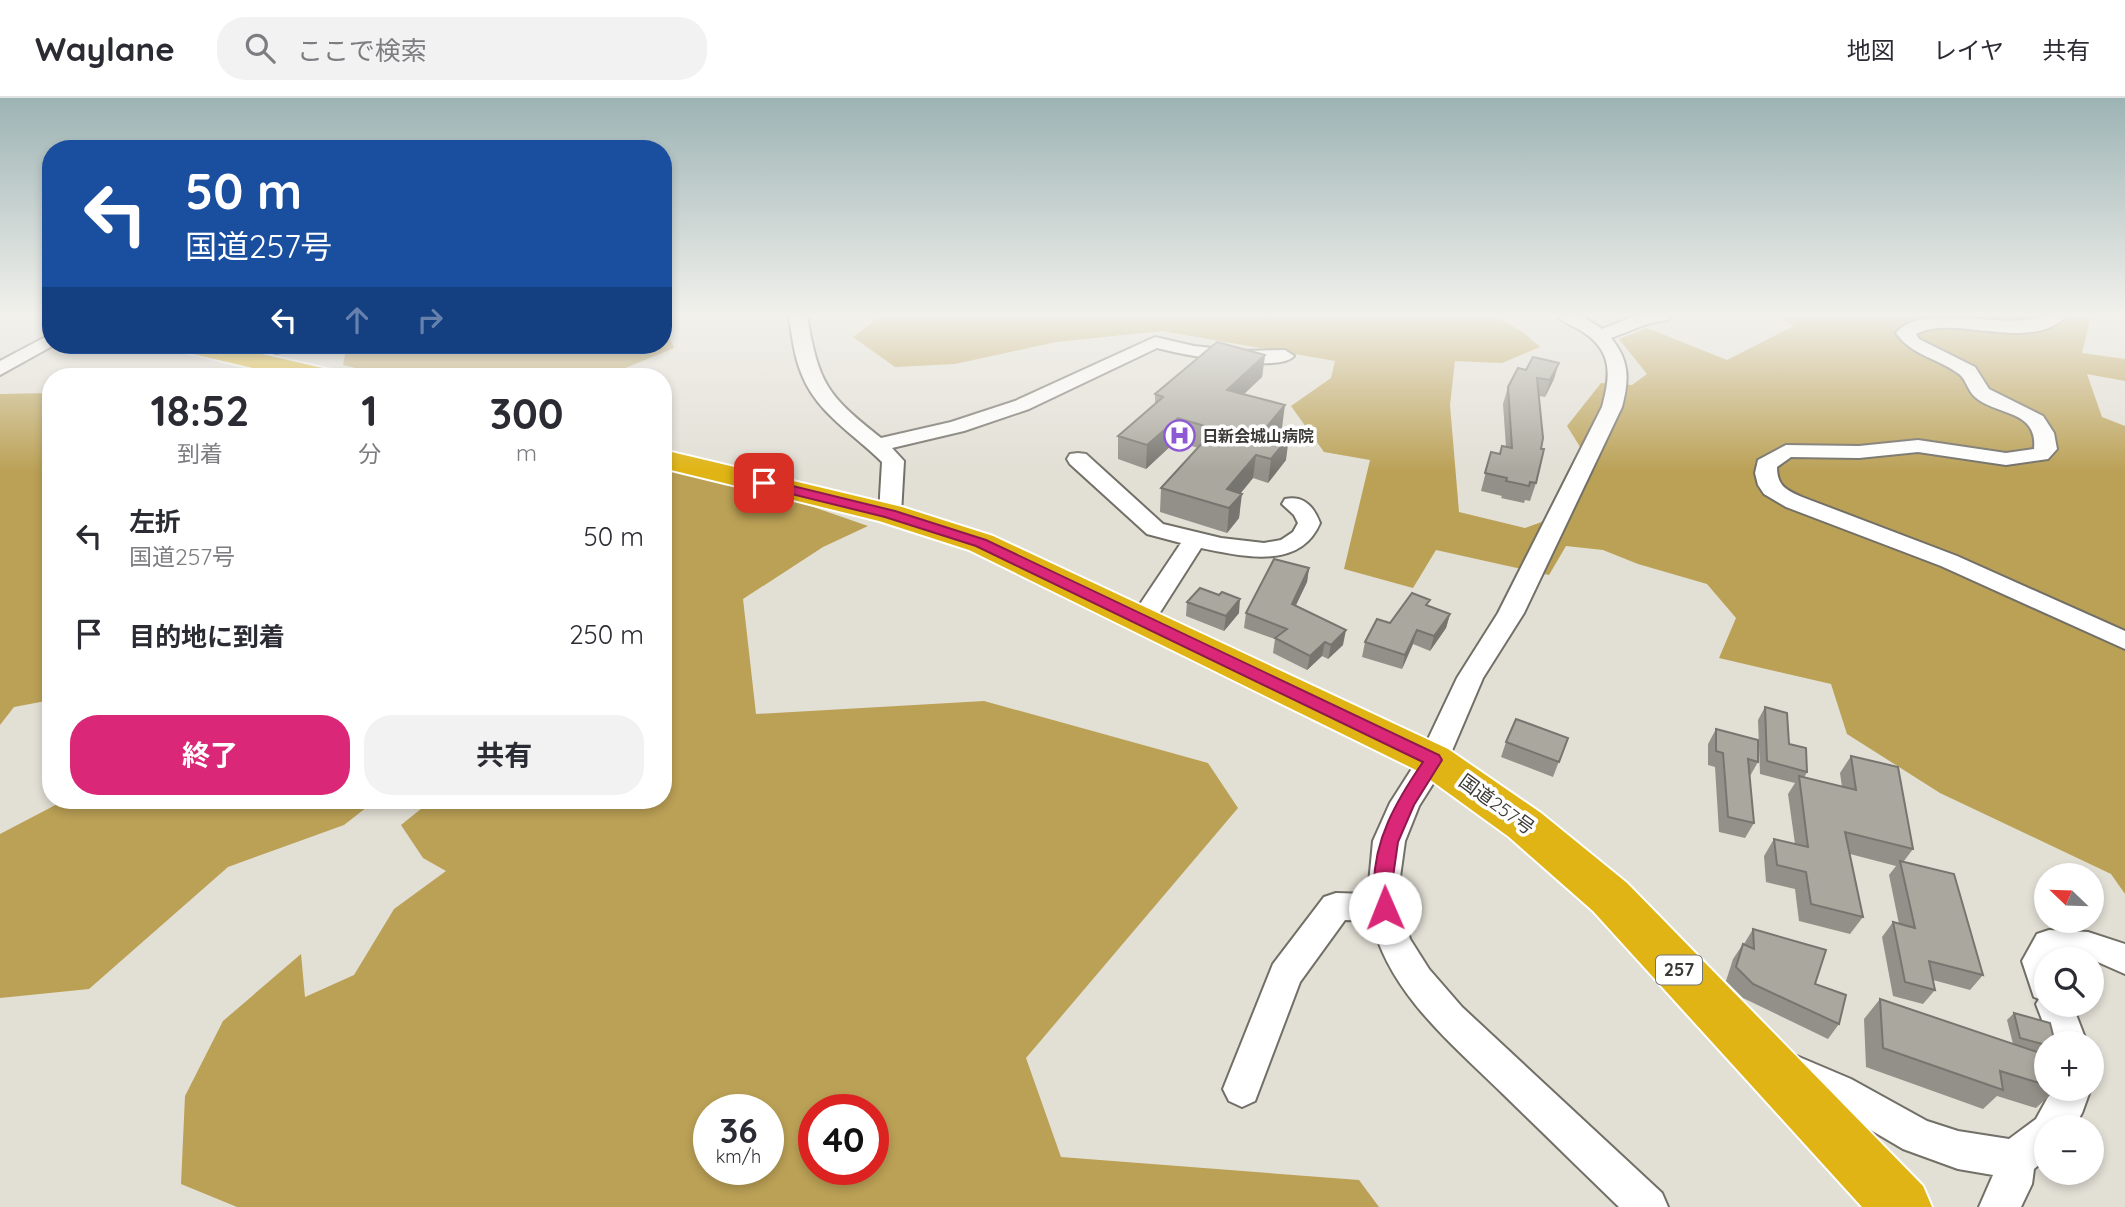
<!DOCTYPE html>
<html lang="ja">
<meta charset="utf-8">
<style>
body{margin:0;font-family:Quicksand,"Noto Sans JP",sans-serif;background:#f2f2f3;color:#2b2b33;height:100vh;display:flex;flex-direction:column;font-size:26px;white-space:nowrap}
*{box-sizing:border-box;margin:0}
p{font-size:23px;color:#7c7c81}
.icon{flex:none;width:38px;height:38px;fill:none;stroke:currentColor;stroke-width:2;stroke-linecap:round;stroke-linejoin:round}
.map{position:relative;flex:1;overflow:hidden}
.sheet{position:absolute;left:42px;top:270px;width:630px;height:441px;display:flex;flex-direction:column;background:#fff;border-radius:28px;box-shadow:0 4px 10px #0003}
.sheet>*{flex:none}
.hud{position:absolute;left:42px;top:42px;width:630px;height:214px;border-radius:28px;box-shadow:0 4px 10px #0003;background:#1a4fa0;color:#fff;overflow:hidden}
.needle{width:46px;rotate:293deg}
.controls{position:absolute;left:2034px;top:765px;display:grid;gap:14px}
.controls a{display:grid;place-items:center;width:70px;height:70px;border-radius:50%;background:#fff;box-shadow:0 4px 10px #0003;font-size:35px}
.speed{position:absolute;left:693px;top:996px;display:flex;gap:14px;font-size:35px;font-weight:700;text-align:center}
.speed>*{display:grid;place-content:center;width:91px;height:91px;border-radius:50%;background:#fff;box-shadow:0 4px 10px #0003;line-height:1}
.speed small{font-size:18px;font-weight:400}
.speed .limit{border:10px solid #d22;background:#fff;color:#111}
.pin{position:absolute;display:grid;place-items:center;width:60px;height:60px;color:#fff;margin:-30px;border-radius:14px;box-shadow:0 4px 10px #0006}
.me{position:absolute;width:77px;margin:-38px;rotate:359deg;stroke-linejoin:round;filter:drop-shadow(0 0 5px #0008)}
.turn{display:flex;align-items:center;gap:24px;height:147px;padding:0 28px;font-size:32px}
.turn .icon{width:91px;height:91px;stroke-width:2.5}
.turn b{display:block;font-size:49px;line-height:60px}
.lanes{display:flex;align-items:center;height:66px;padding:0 28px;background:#0003;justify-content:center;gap:35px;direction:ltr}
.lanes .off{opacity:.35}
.eta{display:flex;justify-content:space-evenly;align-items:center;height:119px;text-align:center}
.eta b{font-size:42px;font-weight:700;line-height:49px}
.action{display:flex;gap:14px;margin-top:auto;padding:14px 28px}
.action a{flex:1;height:80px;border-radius:28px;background:#db2777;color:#fff;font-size:28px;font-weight:700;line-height:80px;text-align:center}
.action a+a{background:#f2f2f3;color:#2b2b33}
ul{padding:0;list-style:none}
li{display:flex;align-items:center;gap:21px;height:98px;padding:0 28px}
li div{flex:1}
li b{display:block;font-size:26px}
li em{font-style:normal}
header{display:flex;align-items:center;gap:42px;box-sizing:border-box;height:98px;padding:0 35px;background:#fff;border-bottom:2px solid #e1e1e2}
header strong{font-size:33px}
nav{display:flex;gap:38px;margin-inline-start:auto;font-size:24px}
.search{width:490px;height:63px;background:#f2f2f3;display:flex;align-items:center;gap:18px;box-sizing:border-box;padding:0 24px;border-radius:28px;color:#7c7c81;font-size:26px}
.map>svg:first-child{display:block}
</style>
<header>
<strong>Waylane</strong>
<div class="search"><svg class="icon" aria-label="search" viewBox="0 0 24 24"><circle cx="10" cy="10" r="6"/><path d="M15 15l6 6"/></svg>ここで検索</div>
<nav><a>地図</a><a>レイヤ</a><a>共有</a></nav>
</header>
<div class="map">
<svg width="2125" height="1109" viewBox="0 0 2125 1109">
<rect width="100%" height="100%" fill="#e2dfd5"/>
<path fill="#bba156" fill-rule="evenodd" d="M881,218H1493L1523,234L1540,249L1502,265L1455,263L1450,307L1459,414L1525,430L1572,413L1594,371L1567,328L1601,285L1632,287L1647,276L1619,241L1647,230L1727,262L1794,228L1777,218H2091L2082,255L2125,261V283L2087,276L2102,319L2125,328V796L2111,776L1940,695L1847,636L1831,586L1719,560L1736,520L1707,486L1638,466L1603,452L1566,448L1549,477L1436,452L1413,490L1344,471L1370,362L1324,354L1291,308L1331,280L1335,263L1162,233L1056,244L955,266L895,269L853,239Z
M663,224L674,250L606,278H389L343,267L347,247H663Z
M51,295V602L14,609L0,627V296Z
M663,369L773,395L868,428L823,449L743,501L756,616L984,603L1208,665L1238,710L1026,960L1061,1059L1359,1082L1379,1109H237L181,1086L185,998L223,923L301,856L305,899L354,877L394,811L446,773L423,760L401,727L432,702H663ZM709,1012H768V1071H709ZM814,1012H873V1071H814Z
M65,702H376L344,727L228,769L89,891L0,900V736Z"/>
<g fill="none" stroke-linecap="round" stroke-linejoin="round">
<defs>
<path id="minor" d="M789,218H807C819,287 827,297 881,340L951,324L1015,303L1155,239L1194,248L1241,253L1285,252L1294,258C1279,276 1180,256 1157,250L1029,311L964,333L892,350L904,363L901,416L898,421H882L879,416L882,364C854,336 817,315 802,277C794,258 792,238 789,218Z
M1557,218H1582L1602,231L1635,218H1670L1668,222L1650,225L1611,240C1630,263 1629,282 1622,309L1524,515L1483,580L1448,662L1419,708L1405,743L1400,779L1401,810L1410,841L1429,871L1462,909L1662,1095L1668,1109H1619C1580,1071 1542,1034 1503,996C1452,946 1389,895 1372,823L1345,822L1300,884L1255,1003L1242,1009L1229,1003L1223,991L1273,866L1324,799L1336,795L1368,796L1373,743L1390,705L1420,658L1457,580L1498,515L1602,309C1611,276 1613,252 1580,232C1572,227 1563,225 1557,218Z
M2042,218H2066C2032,256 1953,215 1916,236L1919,241L1975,269L1989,291L2043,318L2054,335L2057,351L2048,361L2006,367L1918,354L1859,360L1791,359L1777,369C1777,388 1786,392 1802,399L1957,458L2125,533V551L1941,468L1786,409L1764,396L1758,387L1755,375L1758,362L1786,347L1859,348L1918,342L2006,355L2034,351C2038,311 1996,318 1975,299C1968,293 1966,281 1959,276C1938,260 1912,258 1896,235C1922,203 2004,233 2042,218Z
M51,236V247H54L0,277V263Z
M266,247H295L292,251L242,265L233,259L235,255Z
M1078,355L1086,356L1163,426L1221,440L1264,445L1281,442L1293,434L1298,425L1294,417L1282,406L1285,401C1304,397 1314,409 1320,425C1300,473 1241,458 1201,450L1152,527L1143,529L1134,527L1130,521L1181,445L1147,436L1070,366L1067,361L1070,356Z
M2049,832L2088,834L2125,846V876L2091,861H2046V906H2072L2087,945H2051L2036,906L2039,901L2034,899L2022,863L2037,836Z
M1792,956L1851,981L1927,1023L1958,1033L2009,1041L2036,1021L2053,990H2091L2082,1015L2074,1029H2046V1061L2034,1071L2032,1086L2021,1109H1979L1993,1077L1958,1071L1903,1051L1825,1005L1779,985L1774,973L1779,961Z"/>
<path id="highway" d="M177,247H223L331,272L335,278H287L180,253Z
M663,352L902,409L993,438L1448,651L1541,715L1627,785L1923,1088L1932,1109H1862L1593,813L1509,739L1418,673L969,452L879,423L663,370Z"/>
</defs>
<use href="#minor" stroke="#726f67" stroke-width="4"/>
<use href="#highway" stroke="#fff" stroke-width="4"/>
<use href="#minor" fill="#fff" fill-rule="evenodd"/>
<use href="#highway" fill="#e0b414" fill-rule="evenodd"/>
</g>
<path fill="#929088" d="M1265,257L1262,279L1244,296L1282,330L1277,336L1286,362L1268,385L1253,380L1241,395L1239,420L1227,435L1160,414L1161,390L1198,350L1176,343L1146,371L1118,361V338L1155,307V296Z
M1526,272L1554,281L1545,299L1539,298L1541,351L1536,385L1530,403L1525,402L1524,405L1501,400L1502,398L1481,393L1491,354L1500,356L1506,349L1503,306L1508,289Z
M1309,470L1307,484L1295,508L1343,547L1328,561L1322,558L1307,572L1273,555L1275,541L1244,530L1246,515Z
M1187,504L1239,515L1224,533L1186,518Z
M1428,508L1450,516L1446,530L1430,553L1413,546L1402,571L1362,559L1365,544L1390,525Z
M1765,609L1807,674L1804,680L1842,689L1840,675L1851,658L1913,751L1904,763L1983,877L1970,892L1933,882L1935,892L1923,906L1893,898L1882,839L1893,824L1899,826L1889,777L1896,768L1850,756L1863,819L1850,836L1799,823L1795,791L1766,784L1764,758L1774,741L1795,746L1788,696L1795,685L1760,676L1758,622Z
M1716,631L1758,664L1750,678L1754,725L1745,740L1719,734L1715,669L1708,667V646Z
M1568,640L1553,679L1501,659L1506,644Z
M1753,831L1815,886L1839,926L1828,941L1743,900L1726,883L1733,861L1743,846H1744Z
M1880,901L2013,946L2007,922L2014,915L2046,945V956L2033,953L2046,957V990L2057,991L2036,1010L1997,998L1983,1011L1866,969L1864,921Z"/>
<path fill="#77756f" d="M1265,257L1262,279L1225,314L1227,292Z
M1559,265L1554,281L1545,299L1550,282Z
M1285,307L1282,330L1261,355L1264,332Z
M1178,320L1176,343L1146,371L1147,347Z
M1289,339L1286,362L1268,385L1271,361Z
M1256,357L1253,380L1228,410L1227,391Z
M1242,396L1239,420L1227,435L1229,410Z
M1309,470L1307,484L1290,520L1292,506Z
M1240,501L1239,515L1224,533L1226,518Z
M1450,516L1446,530L1430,553L1434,538Z
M1346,532L1343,547L1328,561L1331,547Z
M1417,532L1413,546L1402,571L1405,557Z
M1325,544L1322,558L1307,572L1310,558Z"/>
<path fill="#aaa79e" stroke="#77756f" stroke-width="2" d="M1217,244L1265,257L1227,292L1285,307L1264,332L1289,339L1271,361L1256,357L1227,391L1242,396L1229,410L1161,390L1215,331L1178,320L1147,347L1118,338L1163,299L1155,296Z
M1533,259L1559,265L1550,282L1537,280L1543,340L1541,351H1544L1536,385L1530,384L1529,388L1506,383L1507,380L1485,375L1491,354L1500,356L1502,348L1512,350L1508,289L1518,270L1526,272Z
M1274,461L1309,470L1292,506L1346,532L1331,547L1325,544L1310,558L1275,540L1287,531L1246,515Z
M1200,490L1219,497L1222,494L1240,501L1226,518L1187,504Z
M1412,495L1430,502L1426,507L1450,516L1434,538L1417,532L1405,557L1365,544L1377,521L1390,525Z
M1765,609L1787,615L1789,646L1806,650L1807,674L1767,663Z
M1516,621L1568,640L1559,664L1506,644Z
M1716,631L1758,642V664L1748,661L1754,725L1728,719L1723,655L1716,653Z
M1851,658L1898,669L1913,751L1845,734L1863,819L1811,806L1806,774L1777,767L1774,741L1808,749L1799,678L1856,692Z
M1900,763L1954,776L1983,877L1929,863L1935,892L1905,884L1893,824L1915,830Z
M1753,831L1826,852L1815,886L1846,897L1839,926L1753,886L1736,869L1743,846L1754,851Z
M1880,901L2046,957V987L2000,973L2003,992L1883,950Z
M2014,915L2050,925L2055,945H2046V947L2020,940Z"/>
<linearGradient id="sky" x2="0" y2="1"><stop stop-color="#9cb3b4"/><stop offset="0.58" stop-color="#f2f1ec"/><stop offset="1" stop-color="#f2f1ec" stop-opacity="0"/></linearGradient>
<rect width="2125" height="374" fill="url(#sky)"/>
<path fill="#db2777" stroke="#8e194d" stroke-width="2" d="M764,381L895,413L986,442L1439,657L1442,662L1414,707L1398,744L1393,779L1395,810L1392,816L1385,819L1378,816C1374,808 1374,799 1374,790C1373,742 1397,702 1423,664L976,448L885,419L759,388L757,385Z"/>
<defs>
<symbol id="hospital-ring" viewBox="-11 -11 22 22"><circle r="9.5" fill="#fff" stroke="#8e5ad3" stroke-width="1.5"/><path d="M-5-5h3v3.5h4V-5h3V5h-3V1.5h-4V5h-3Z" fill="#8e5ad3"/></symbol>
</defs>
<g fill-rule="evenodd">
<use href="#hospital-ring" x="1162" y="320" width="35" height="35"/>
</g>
<g text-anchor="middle" stroke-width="7" stroke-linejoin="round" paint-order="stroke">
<g font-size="16" font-weight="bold" fill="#3b3a36" stroke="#fff" text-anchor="start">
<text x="1202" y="344">日新会城山病院</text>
</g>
<rect fill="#fff" stroke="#767572" stroke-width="2" x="1656" y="857.5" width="46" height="29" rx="5"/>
<g font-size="18" font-weight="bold" fill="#3b3a36">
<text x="1679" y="878">257</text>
</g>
<g font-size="19" fill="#3b3a36" stroke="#fff">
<text transform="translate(1497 706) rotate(36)" y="7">国道257号</text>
</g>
</g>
</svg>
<div class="controls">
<a><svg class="needle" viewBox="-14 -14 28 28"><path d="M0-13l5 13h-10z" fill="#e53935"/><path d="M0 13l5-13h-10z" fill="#7c7c81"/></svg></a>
<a><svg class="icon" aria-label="search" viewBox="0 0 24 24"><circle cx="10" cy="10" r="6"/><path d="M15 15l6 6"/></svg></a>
<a>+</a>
<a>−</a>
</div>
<div class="speed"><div>36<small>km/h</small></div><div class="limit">40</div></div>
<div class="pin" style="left:764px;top:385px;background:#d93025"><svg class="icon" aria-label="arrive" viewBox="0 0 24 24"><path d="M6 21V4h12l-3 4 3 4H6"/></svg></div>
<svg class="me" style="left:1385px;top:810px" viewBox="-20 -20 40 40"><circle r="19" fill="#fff"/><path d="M0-13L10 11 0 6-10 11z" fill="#db2777"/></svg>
<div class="hud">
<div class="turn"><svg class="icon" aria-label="left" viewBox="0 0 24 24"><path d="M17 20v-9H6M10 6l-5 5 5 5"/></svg><div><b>50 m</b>国道257号</div></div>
<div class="lanes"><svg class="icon" aria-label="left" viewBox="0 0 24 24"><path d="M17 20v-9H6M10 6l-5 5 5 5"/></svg><svg class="icon off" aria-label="ahead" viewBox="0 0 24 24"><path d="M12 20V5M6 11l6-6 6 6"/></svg><svg class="icon off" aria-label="right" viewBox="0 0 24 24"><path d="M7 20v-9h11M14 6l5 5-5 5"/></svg></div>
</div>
<section class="sheet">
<div class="eta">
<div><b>18:52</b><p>到着</p></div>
<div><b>1</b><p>分</p></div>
<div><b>300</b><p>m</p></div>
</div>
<ul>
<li><svg class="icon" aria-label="left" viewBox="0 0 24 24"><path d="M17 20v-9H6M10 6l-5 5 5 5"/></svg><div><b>左折</b><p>国道257号</p></div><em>50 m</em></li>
<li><svg class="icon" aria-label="arrive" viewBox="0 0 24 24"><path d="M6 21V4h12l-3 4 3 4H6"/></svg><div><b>目的地に到着</b></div><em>250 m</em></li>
</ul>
<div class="action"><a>終了</a><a>共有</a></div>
</section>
</div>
